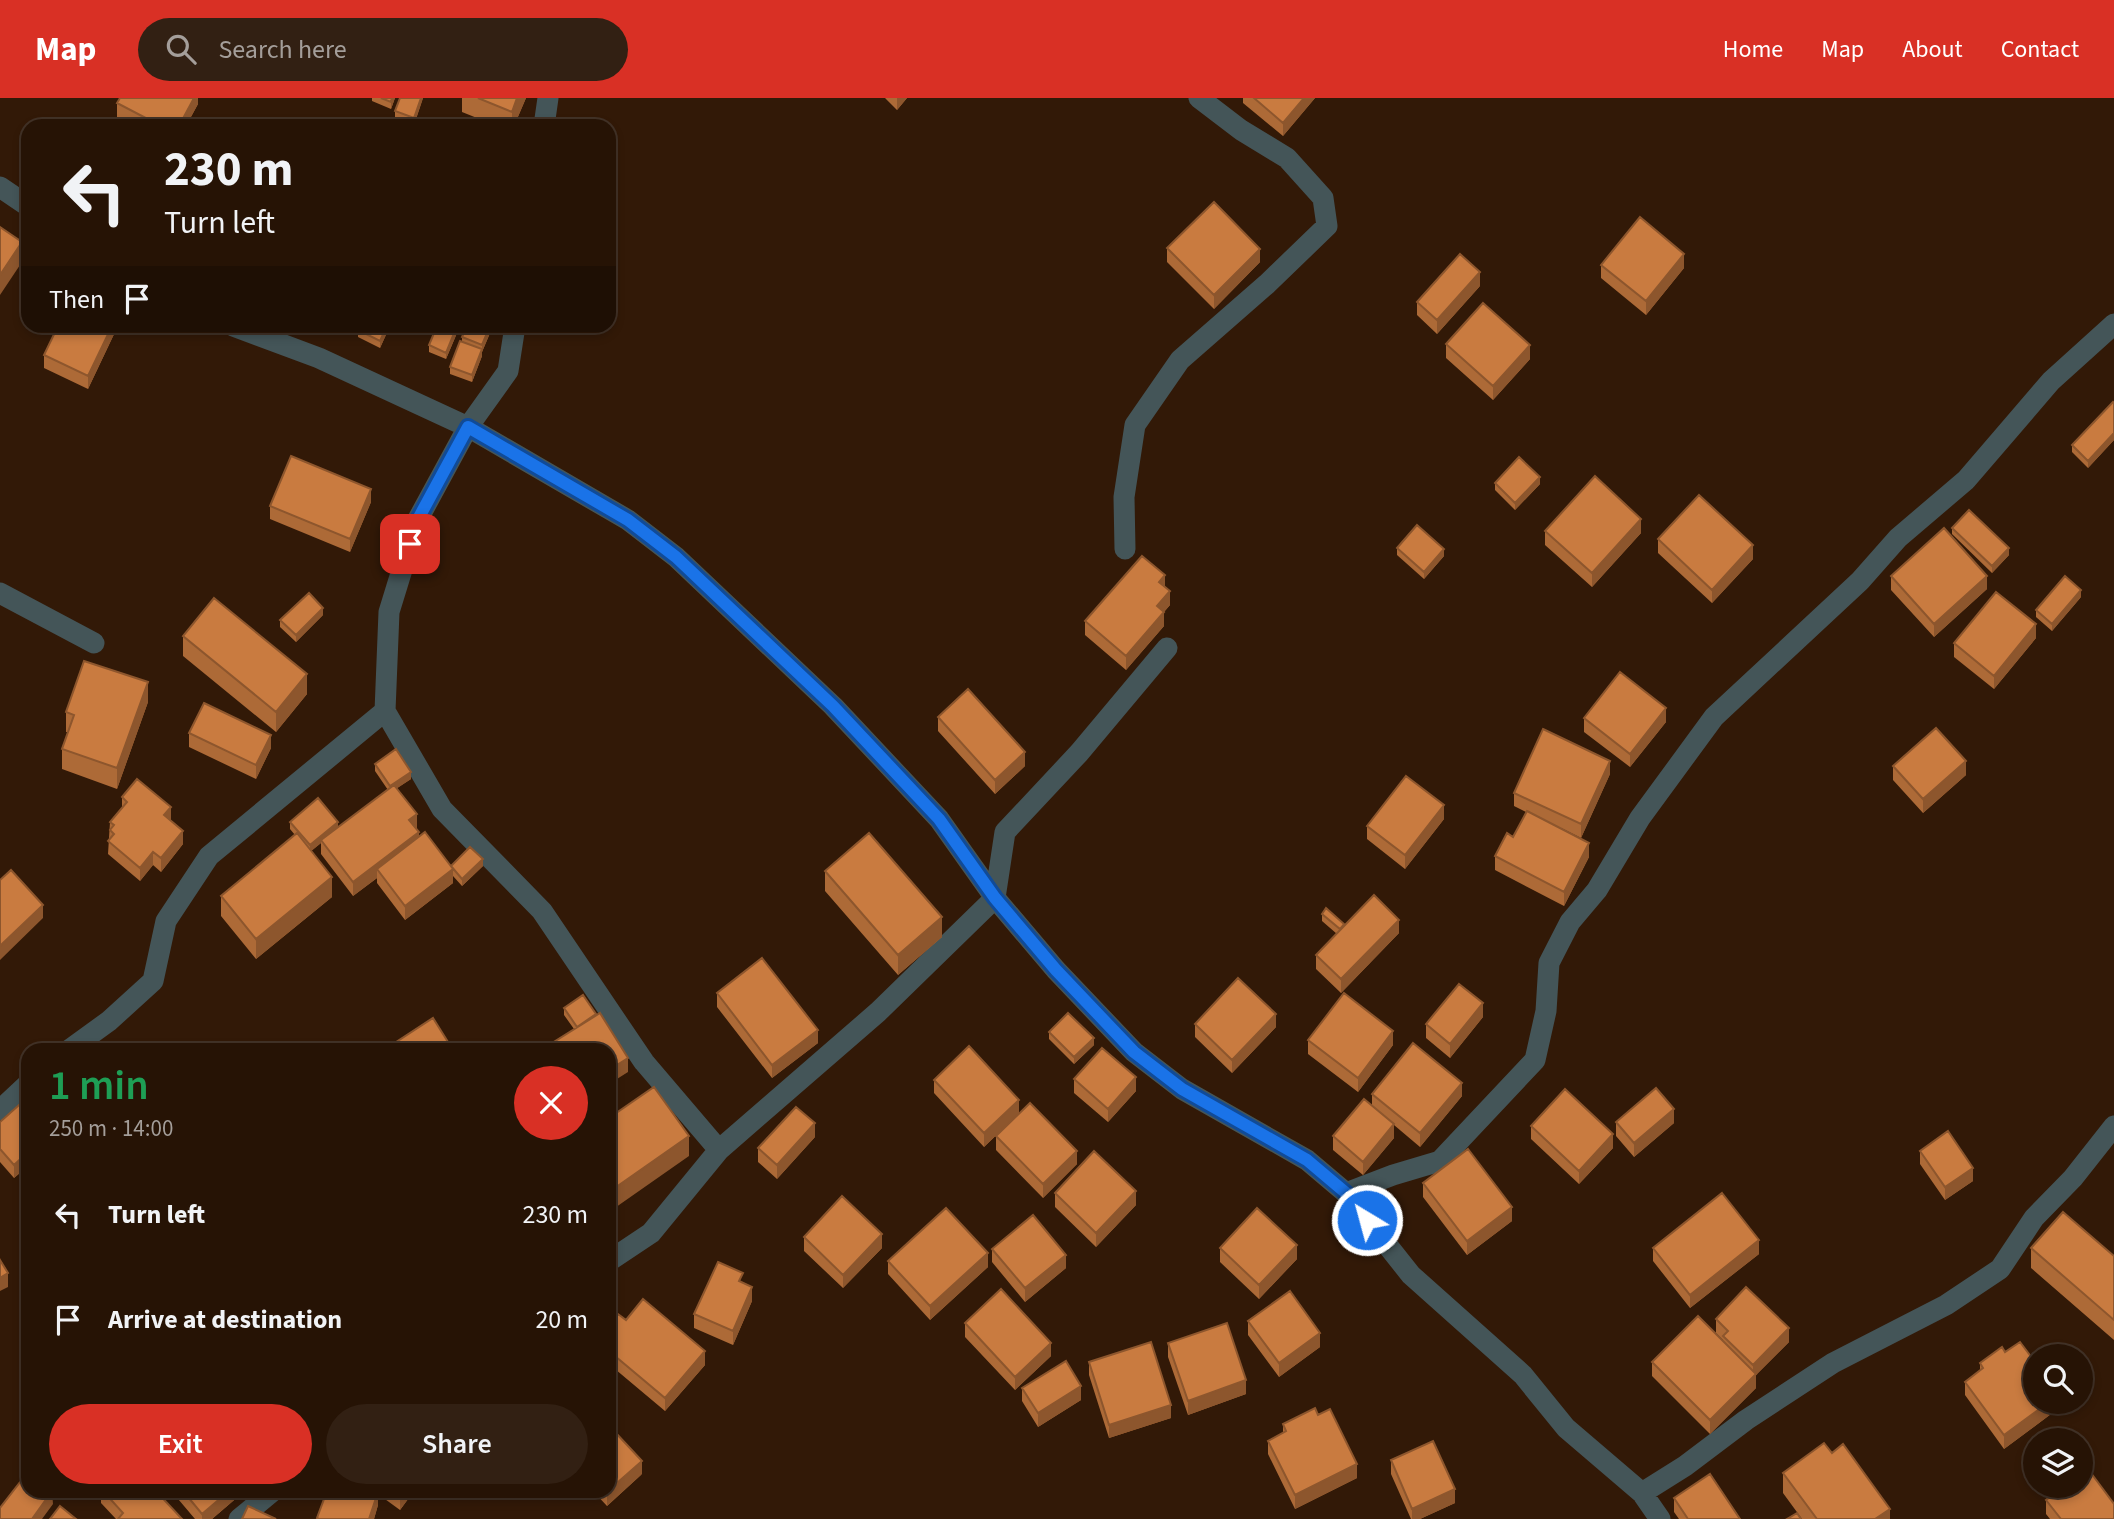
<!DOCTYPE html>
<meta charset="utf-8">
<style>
body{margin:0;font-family:"Source Sans 3",sans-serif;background:#322013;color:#f1f3f6;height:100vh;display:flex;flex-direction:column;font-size:26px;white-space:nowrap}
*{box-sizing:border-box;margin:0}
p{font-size:23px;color:#a49e9a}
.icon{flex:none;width:38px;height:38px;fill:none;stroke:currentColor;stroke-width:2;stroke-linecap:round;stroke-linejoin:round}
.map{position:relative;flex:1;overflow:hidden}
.drawer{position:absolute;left:21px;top:945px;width:595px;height:455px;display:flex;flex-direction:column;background:#261305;border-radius:21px;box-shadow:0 4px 10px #0003,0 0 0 2px #423227}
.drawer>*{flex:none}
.banner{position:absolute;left:21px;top:21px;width:595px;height:214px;border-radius:21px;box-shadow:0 4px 10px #0003,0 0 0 2px #423227;background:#261305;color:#f1f3f6;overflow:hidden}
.tools{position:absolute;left:2023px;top:1246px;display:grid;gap:14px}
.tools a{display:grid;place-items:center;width:70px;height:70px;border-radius:50%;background:#261305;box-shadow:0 4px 10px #0003,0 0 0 2px #423227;font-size:35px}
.pin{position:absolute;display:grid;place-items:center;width:60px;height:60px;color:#fff;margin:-30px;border-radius:14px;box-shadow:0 4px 10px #0006}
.me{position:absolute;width:77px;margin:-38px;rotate:323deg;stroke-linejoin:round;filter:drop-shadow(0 0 5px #0008)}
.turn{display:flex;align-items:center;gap:24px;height:147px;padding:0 28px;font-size:32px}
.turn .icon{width:91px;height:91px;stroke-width:2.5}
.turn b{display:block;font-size:49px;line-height:60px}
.then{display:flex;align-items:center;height:66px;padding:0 28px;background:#0003;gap:14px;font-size:26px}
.round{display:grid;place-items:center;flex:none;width:74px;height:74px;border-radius:37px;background:#322013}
.overview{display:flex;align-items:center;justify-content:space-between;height:119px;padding:0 28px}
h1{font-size:42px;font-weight:600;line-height:52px;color:#1e9e55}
.cta{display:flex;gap:14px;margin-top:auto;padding:14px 28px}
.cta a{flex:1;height:80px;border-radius:42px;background:#d93025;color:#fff;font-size:28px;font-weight:600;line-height:80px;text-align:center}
.cta a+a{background:#322013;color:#f1f3f6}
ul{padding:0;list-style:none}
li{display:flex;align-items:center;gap:21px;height:105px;padding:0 28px}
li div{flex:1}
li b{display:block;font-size:26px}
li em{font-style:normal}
header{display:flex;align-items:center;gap:42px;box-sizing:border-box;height:98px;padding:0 35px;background:#d93025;color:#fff}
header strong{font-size:33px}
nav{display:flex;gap:38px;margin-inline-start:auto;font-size:24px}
.search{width:490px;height:63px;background:#322013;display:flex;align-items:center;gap:18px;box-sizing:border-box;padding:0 24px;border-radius:38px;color:#a49e9a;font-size:26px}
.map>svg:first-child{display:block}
</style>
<header>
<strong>Map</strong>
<div class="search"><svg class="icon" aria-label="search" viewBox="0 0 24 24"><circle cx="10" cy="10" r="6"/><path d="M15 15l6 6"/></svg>Search here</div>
<nav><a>Home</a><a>Map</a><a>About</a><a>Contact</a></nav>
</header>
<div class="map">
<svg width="2114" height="1421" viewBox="0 0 2114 1421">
<rect width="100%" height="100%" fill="#321907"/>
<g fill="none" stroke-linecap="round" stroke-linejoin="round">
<path stroke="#445558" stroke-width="21" d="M544,28L548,0
M0,89L28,108
M2114,226L2051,283L1966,382L1898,440L1860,483L1714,619L1640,720L1597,792L1570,824L1549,865L1546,913L1535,962L1440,1063L1393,1077L1346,1095L1411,1177L1523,1277L1566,1330L1642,1395L1685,1368L1746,1322L1833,1265L1946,1207L2000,1171L2034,1120L2073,1080L2114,1028
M233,228L319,260L468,329L628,422L676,459L833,608L939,721L995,800L1056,872L1134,954L1182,991L1307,1062L1346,1095
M515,228L508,273L468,329L417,423L389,514L385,613L442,711L542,813L644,964L719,1052
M1125,451L1124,399L1135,327L1180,262L1267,186L1327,128L1323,100L1287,60L1241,32L1199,0
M0,495L94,545
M69,952L109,923L153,883L166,823L209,758L385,613
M0,1012L28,986
M609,1163L651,1135L719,1052L878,914L995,800L1005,734L1079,655L1167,550
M1642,1395L1660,1421
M239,1421L273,1393"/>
</g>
<path fill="#ad6a37" d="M198,0V6L186,28H134L117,19V5Z
M372,0H395L391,11L372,3Z
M400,0H423L414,27L395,20V13Z
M462,0H526L514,28H497L462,14Z
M885,0H907L897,12Z
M1243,0H1315L1283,38L1243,5Z
M1167,150L1260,164L1214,211L1167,164Z
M1601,167L1684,170L1646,217L1601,180Z
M1480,188L1437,236L1417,217V204Z
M116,228V232L88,291L44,270V257Z
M360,228H390L380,250L358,239V232Z
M437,228H460L446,261L429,254V247Z
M467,228H493L482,254V258L472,284L450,276V269L462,243V239Z
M1446,246L1530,261L1493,302L1446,260Z
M2114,305V342L2088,370L2072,354V347Z
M1495,385L1540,386L1515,412L1495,392Z
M371,404L350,454L270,421V408Z
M1952,430L2009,457L1992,475L1952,436Z
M1545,433L1641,435L1592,489L1545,447Z
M1658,441L1753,461L1712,505L1658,455Z
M1397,450L1444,458L1424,481L1397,457Z
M1891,478L1987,491L1934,539L1891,492Z
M1165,489L1170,507L1164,514V528L1126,572L1085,537V523Z
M2081,499L2052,533L2036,519V512Z
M323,517L296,544L280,529V522Z
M183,538L307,596L276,634L183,558Z
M2036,540L1994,591L1954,559V545Z
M148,604L117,691L62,671V651L68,634H66V614Z
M938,619L1025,668L995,696L938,633Z
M1584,620L1666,624L1630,669L1584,634Z
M189,635L271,650L256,681L189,649Z
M375,666L411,681L397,690L417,730L416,731L419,739L451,768H483L462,788L453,778V785L405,822L377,785V780L353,798L321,756V745L311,753L332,799L256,861L221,818V798L295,737L290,731V724L338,730L388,692L375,673Z
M1893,668L1966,677L1923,715L1893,682Z
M1610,676L1581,740L1561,730L1589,759L1564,808L1495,772V758L1513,739L1526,714L1514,708V695Z
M122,699L171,722L183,746L161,774L153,767L140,783L108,756L110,724L122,711Z
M1444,721L1405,771L1367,741V728Z
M825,773L942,839L898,877L825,793Z
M1322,816L1344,829L1399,835L1341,895L1316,871V857L1337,836L1322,823Z
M717,895L818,945L772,980L717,909Z
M564,910L628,974L574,931L564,917Z
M1483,919L1450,960L1426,940V926Z
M1195,926L1276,929L1232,975L1195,939Z
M1049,934L1094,947L1074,966L1049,941Z
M1308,942L1393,947L1358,994L1308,956Z
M1074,981L1136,993L1108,1024L1074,995Z
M934,982L1019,1015L1077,1066L1043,1100L996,1052V1038L1007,1027L984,1049L934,995Z
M1372,996L1462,998L1420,1049L1394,1027V1040L1363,1077L1333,1052V1038L1372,1008Z
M28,999V1068L14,1080L0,1064V1024Z
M1616,1024L1674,1025L1634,1059L1616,1038Z
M1531,1028L1613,1050L1579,1086L1531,1041Z
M815,1039L777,1081L758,1064V1050Z
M1920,1053L1973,1083L1945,1102L1920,1066Z
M1423,1085L1512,1123L1467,1157L1423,1099Z
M1055,1095L1136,1107L1096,1149L1055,1109Z
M804,1139L882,1150L843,1190L804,1153Z
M1220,1150L1297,1161L1259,1201L1220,1164Z
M1653,1150L1759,1156L1690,1210L1653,1163Z
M2031,1150L2114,1158V1242L2031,1170Z
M992,1151L1066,1170L1025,1204L992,1164Z
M888,1163L988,1169L930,1222L888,1176Z
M743,1185L752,1203L733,1247L694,1230V1216Z
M1716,1221L1789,1244L1756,1277V1290L1710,1336L1652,1278V1264L1723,1243V1242L1716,1235Z
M626,1222L705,1267L665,1313L609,1266V1226Z
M1248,1223L1320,1249L1279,1279L1248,1237Z
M965,1225L1051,1258L1015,1292L965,1239Z
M1168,1245L1246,1296L1188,1317L1168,1259Z
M1089,1264L1171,1320L1109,1340L1089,1277Z
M1980,1265L2059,1304V1310L2004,1351L1965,1297V1284L1980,1273Z
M1022,1290L1081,1302L1038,1329L1022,1303Z
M1283,1326L1357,1380L1295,1411L1268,1356V1343L1283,1335Z
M1832,1355L1890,1421H1802L1783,1395V1375Z
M1391,1362L1455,1405L1420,1421H1411L1391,1376Z
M642,1376L607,1408L593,1393H609Z
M101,1393H156L182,1421H116L101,1405Z
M173,1393H240V1397L212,1421H195L173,1395Z
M327,1393H414L400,1412L378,1396V1407L374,1421H317Z
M1674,1400L1740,1421H1679L1674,1414Z
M2046,1402L2114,1421H2050L2046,1416Z"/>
<path fill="#8d562d" d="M194,0H198V6L186,28H179Z
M392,0H395L391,11V4Z
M421,0H423L414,27V20Z
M517,0H526L514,28H512V14Z
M897,0H907L897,12Z
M1304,0H1315L1283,38V25Z
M22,144V164L0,197V177Z
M1260,151V164L1214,211V197Z
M1684,156V170L1646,217V203Z
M1480,174V188L1437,236V222Z
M112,228H116V232L88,291V278Z
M387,228H390L380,250V243Z
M457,228H460L446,261V255Z
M490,228H493L482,254V247Z
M1530,247V261L1493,302V288Z
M482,251V258L472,284V277Z
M2114,335V342L2088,370V363Z
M1540,379V386L1515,412V405Z
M371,391V404L350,454V441Z
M1641,421V435L1592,489V475Z
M1753,447V461L1712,505V492Z
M2009,450V457L1992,475V468Z
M1444,451V458L1424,481V474Z
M1165,477V491L1159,484Z
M1987,478V491L1934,539V526Z
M2081,492V499L2052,533V526Z
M1170,493V507L1157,522V508Z
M323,510V517L296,544V537Z
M1164,514V528L1126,572V558Z
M2036,526V540L1994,591V578Z
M307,576V596L276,634V614Z
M148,584V604L117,691V670Z
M1666,610V624L1630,669V656Z
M271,637V650L256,681V667Z
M1025,654V668L995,696V682Z
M1610,663V676L1581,740V726Z
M1966,663V677L1923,715V701Z
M411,674V681L390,695V688Z
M1444,707V721L1405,771V757Z
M171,709V723L164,717Z
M417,716V730L409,736V722Z
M338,724V731L321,742V745L310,754V747Z
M183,733V746L161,774V760Z
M419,734V748L377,771V780L353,798V784Z
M1589,745V759L1564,808V794Z
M153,754V767L140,783V770Z
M483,761V768L462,788V781Z
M453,771V785L405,822V808Z
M332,779V799L256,861V841Z
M43,807V820L0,862V848Z
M942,819V839L898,877V857Z
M1399,822V835L1341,895V881Z
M1483,905V919L1450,960V946Z
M1276,916V929L1232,975V962Z
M818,932V945L772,980V967Z
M1393,933V947L1358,994V980Z
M1094,940V947L1074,966V959Z
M628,960V974L609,986V972Z
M1136,979V993L1108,1024V1011Z
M1462,985V998L1420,1049V1035Z
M1019,1002V1015L984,1049V1035Z
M1674,1011V1025L1634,1059V1045Z
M815,1025V1039L777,1081V1067Z
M1394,1026V1040L1363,1077V1064Z
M1613,1036V1050L1579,1086V1073Z
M689,1038V1058L609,1114V1094Z
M1077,1053V1066L1043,1100V1086Z
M28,1054V1068L14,1080V1067Z
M1973,1070V1083L1945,1102V1089Z
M1136,1093V1107L1096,1149V1135Z
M1512,1109V1123L1467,1157V1143Z
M882,1136V1150L843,1190V1177Z
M1759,1142V1156L1690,1210V1197Z
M1297,1147V1161L1259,1201V1187Z
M988,1155V1169L930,1222V1208Z
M1066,1157V1170L1025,1204V1190Z
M8,1175V1189L0,1193V1180Z
M752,1189V1203L733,1247V1233Z
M1789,1230V1244L1756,1277V1290L1710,1336V1322L1753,1280V1267Z
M1320,1235V1249L1279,1279V1265Z
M1051,1245V1258L1015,1292V1279Z
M705,1253V1267L665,1313V1300Z
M1246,1282V1296L1188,1317V1303Z
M1081,1288V1302L1038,1329V1315Z
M2049,1304H2059V1310L2004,1351V1337Z
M1171,1307V1320L1109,1340V1327Z
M642,1363V1376L607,1408V1394Z
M1357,1366V1380L1295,1411V1397Z
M1455,1391V1405L1420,1421H1412V1411Z
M52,1393L53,1406L42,1421H32Z
M229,1393H240V1397L212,1421H202V1416Z
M404,1393H414L400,1412V1398Z
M378,1394V1407L374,1421H369Z
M1890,1411V1421H1875Z"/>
<path fill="#c97b40" stroke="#8d562d" stroke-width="2" d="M120,0H194L179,28H161L117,5Z
M381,0H392L391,4Z
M400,0H421L414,20L395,13Z
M478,0H517L512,14Z
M1254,0H1304L1283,25Z
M47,21L54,28H41Z
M1214,104L1260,151L1214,197L1167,150Z
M1640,119L1684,156L1646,203L1601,167Z
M0,129L22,144L0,177Z
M1460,156L1480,174L1437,222L1417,204Z
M1483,205L1530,247L1493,288L1446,246Z
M58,228H112L88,278L44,257Z
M360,228H387L380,243L358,232Z
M437,228H457L446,255L429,247Z
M467,228H490L482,247L462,239Z
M460,243L482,251L472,277L450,269Z
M2113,304L2114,305V335L2088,363L2072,347Z
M291,358L371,391L350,441L270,408Z
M1519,359L1540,379L1515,405L1495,385Z
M1595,378L1641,421L1592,475L1545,433Z
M1699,397L1753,447L1712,492L1658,441Z
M1969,412L2009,450L1992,468L1952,430Z
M1417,427L1444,451L1424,474L1397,450Z
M1944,430L1987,478L1934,526L1891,478Z
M1142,458L1165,477L1159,484L1170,493L1157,508L1164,514L1126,558L1085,523Z
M2065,478L2081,492L2052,526L2036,512Z
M1996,494L2036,526L1994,578L1954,545Z
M309,495L323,510L296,537L280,522Z
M214,500L307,576L276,614L183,538Z
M84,563L148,584L117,670L62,651L74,617L66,614Z
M1620,574L1666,610L1630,656L1584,620Z
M968,591L1025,654L995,682L938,619Z
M204,605L271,637L256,667L189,635Z
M1936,630L1966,663L1923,701L1893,668Z
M1543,631L1610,663L1581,726L1514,695Z
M396,651L411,674L390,688L375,666Z
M1406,678L1444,707L1405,757L1367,728Z
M137,681L171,709L164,717L183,733L161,760L153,754L140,770L108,743L114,736L110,732L114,727L110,724L127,704L122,699Z
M394,687L417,716L409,722L419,734L353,784L321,742Z
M318,700L338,724L310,747L290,724Z
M1527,713L1589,745L1564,794L1495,758L1507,735L1513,739Z
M425,734L453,771L405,808L377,771Z
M297,735L332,779L256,841L221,798Z
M869,735L942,819L898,857L825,773Z
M470,749L483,761L462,781L451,768Z
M11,772L43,807L0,848V782Z
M1374,797L1399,822L1341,881L1316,857Z
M1326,810L1344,826L1340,831L1322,816Z
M762,860L818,932L772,967L717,895Z
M1238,880L1276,916L1232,962L1195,926Z
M1459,886L1483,905L1450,946L1426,926Z
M1344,895L1393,933L1358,980L1308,942Z
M583,897L596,916L577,929L564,910Z
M600,915L628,960L609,972V952H541Z
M1068,915L1094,940L1074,959L1049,934Z
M433,920L453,952H384Z
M1413,945L1462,985L1420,1035L1372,996Z
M969,948L1019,1002L984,1035L934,982Z
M1102,950L1136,979L1108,1011L1074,981Z
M654,989L689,1038L609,1094V1020Z
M1656,990L1674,1011L1634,1045L1616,1024Z
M1565,991L1613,1036L1579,1073L1531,1028Z
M28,999V1054L14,1067L0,1051V1024Z
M1364,1001L1394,1026L1363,1064L1333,1038Z
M1030,1005L1077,1053L1043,1086L996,1038Z
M796,1009L815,1025L777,1067L758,1050Z
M1948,1033L1973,1070L1945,1089L1920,1053Z
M1468,1051L1512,1109L1467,1143L1423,1085Z
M1094,1053L1136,1093L1096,1135L1055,1095Z
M1722,1095L1759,1142L1690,1197L1653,1150Z
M842,1098L882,1136L843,1177L804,1139Z
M946,1110L988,1155L930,1208L888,1163Z
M1257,1110L1297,1147L1259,1187L1220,1150Z
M2063,1114L2114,1158V1222L2031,1150Z
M1033,1117L1066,1157L1025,1190L992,1151Z
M0,1162L8,1175L0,1180Z
M718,1164L743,1175L739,1183L752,1189L733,1233L694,1216Z
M1746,1189L1789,1230L1753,1267L1723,1238L1728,1233L1716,1221Z
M1001,1191L1051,1245L1015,1279L965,1225Z
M1290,1193L1320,1235L1279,1265L1248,1223Z
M643,1201L705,1253L665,1300L609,1253V1226L618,1216L626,1222Z
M1698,1218L1756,1276L1710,1322L1652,1264Z
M1227,1225L1246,1282L1188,1303L1168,1245Z
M1151,1244L1171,1307L1109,1327L1089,1264Z
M2020,1244L2035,1264V1304H2049L2004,1337L1965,1284L1983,1270L1980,1265L2002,1249L2005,1254Z
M1066,1263L1081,1288L1038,1315L1022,1290Z
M1315,1310L1318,1317L1330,1311L1357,1366L1295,1397L1268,1343L1286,1333L1283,1326Z
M614,1333L642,1363L609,1392V1338Z
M1433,1343L1455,1391L1412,1411L1391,1362Z
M1824,1345L1832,1355L1843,1346L1890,1411L1875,1421H1817L1783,1375Z
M2088,1371L2114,1406V1421H2061L2046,1402L2065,1388H2081V1376Z
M28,1374V1393H52L32,1421H0V1410Z
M1710,1376L1740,1421H1688L1674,1400Z
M103,1393H156L182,1421H118L123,1415Z
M183,1393H229L202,1416Z
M327,1393H377L378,1394L369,1421H319L317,1420Z
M393,1393H404L400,1398Z
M60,1408L76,1421H50Z
M248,1408L276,1421H242Z
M1797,1415L1801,1421H1787Z"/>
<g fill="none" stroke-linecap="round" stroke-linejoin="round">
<defs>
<path id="route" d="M410,446L417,423L468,329L628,422L676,459L833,608L939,721L995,800L1056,872L1134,954L1182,991L1307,1062L1346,1095L1367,1122"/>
</defs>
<use href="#route" stroke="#114b97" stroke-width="18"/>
<use href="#route" stroke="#1a73e8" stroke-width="12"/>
</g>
</svg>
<div class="tools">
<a><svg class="icon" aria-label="search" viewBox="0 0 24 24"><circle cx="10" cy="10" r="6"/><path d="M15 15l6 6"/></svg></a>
<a><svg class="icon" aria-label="layers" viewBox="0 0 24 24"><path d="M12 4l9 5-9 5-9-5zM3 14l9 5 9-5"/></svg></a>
</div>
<div class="pin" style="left:410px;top:446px;background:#d93025"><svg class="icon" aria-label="arrive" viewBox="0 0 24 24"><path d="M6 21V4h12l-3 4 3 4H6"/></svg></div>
<svg class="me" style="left:1367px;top:1122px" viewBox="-20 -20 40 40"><circle r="17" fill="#1a73e8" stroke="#fff" stroke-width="3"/><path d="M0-11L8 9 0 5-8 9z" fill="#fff"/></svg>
<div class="banner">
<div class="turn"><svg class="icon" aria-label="left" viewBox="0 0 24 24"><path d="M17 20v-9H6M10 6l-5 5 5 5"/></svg><div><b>230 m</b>Turn left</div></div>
<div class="then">Then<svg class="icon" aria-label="arrive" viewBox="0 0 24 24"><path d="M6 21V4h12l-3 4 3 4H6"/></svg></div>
</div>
<section class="drawer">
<div class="overview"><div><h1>1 min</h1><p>250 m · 14:00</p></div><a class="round" style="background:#d93025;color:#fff"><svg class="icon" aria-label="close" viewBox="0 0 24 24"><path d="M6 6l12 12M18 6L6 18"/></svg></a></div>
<ul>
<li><svg class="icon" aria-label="left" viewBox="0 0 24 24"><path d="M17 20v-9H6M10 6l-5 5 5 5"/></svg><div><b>Turn left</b></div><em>230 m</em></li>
<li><svg class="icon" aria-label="arrive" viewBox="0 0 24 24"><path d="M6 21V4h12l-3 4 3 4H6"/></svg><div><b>Arrive at destination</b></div><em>20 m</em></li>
</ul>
<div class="cta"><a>Exit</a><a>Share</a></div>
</section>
</div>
